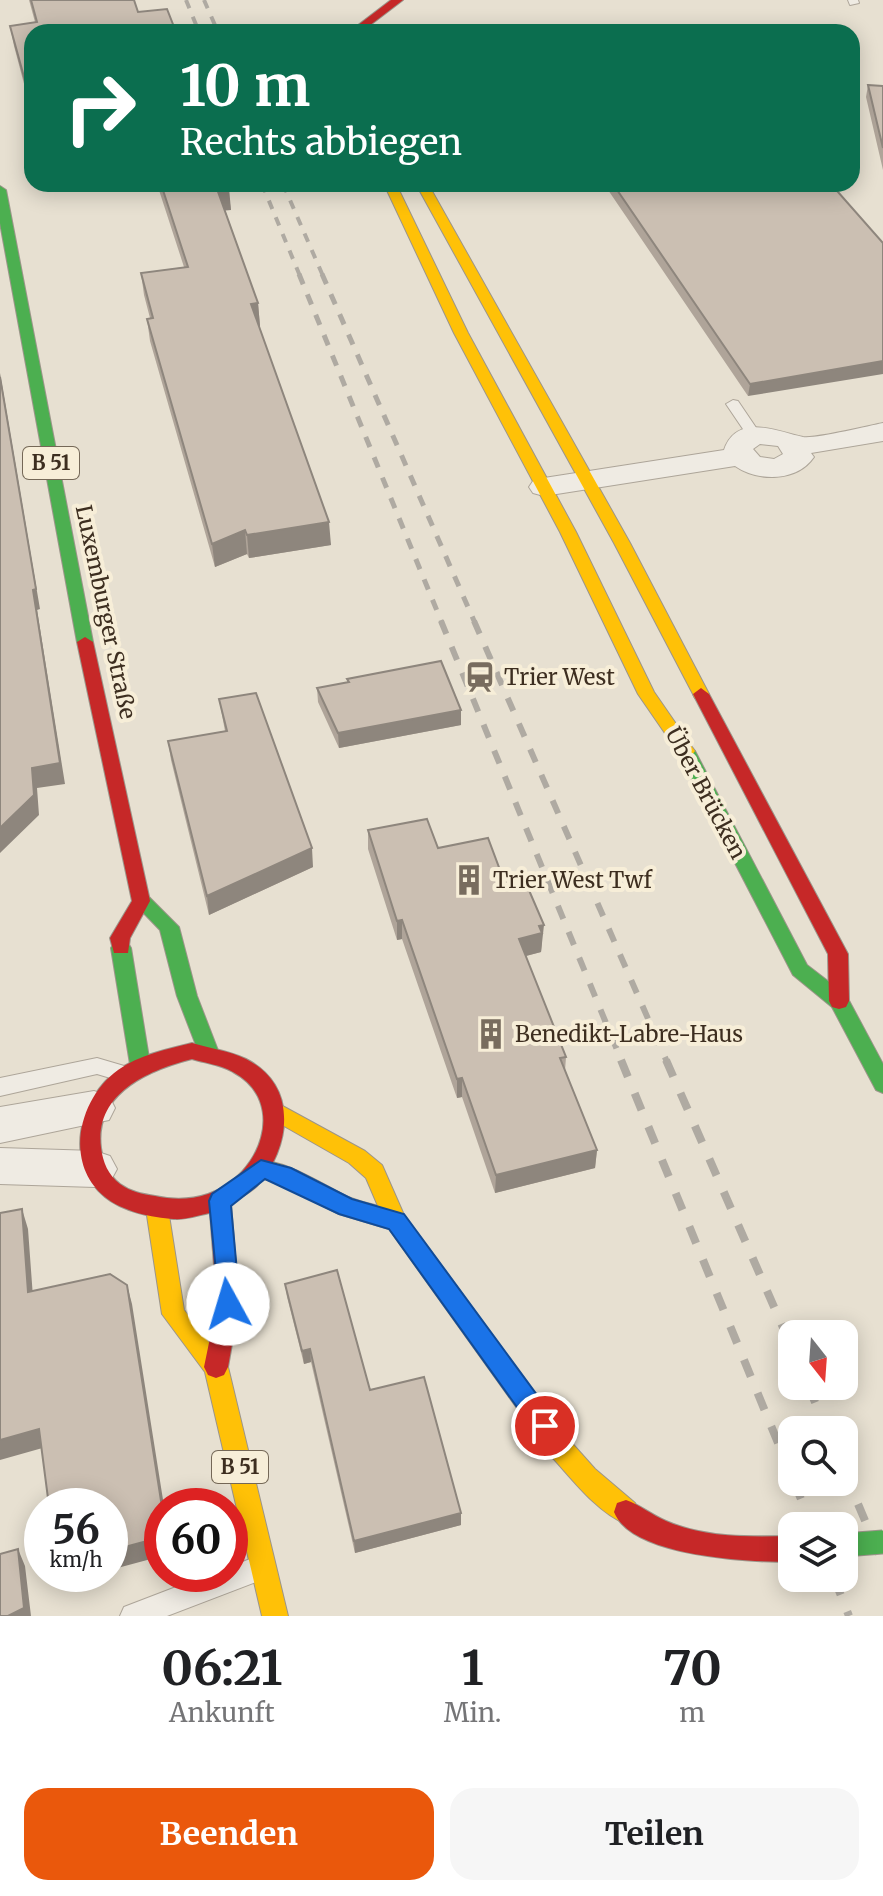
<!DOCTYPE html>
<html lang="de">
<meta charset="utf-8">
<style>
body{margin:0;font-family:Merriweather,serif;background:#f6f6f6;color:#202124;height:100vh;display:flex;flex-direction:column;font-size:30px;white-space:nowrap}
*{box-sizing:border-box;margin:0}
p{font-size:26px;color:#757577}
.icon{flex:none;width:44px;height:44px;fill:none;stroke:currentColor;stroke-width:2;stroke-linecap:round;stroke-linejoin:round}
.map{position:relative;height:1616px;overflow:hidden}
.sheet{display:flex;flex-direction:column;background:#fff;flex:1}
.sheet>*{flex:none}
.guide{position:absolute;left:24px;top:24px;width:836px;height:168px;border-radius:24px;box-shadow:0 4px 20px #0003;background:#0b6e4f;color:#fff;overflow:hidden}
.needle{width:52px;rotate:163deg}
.fabs{position:absolute;left:778px;top:1320px;display:grid;gap:16px}
.fabs a{display:grid;place-items:center;width:80px;height:80px;border-radius:16px;background:#fff;box-shadow:0 4px 20px #0003;font-size:40px}
.speed{position:absolute;left:24px;top:1488px;display:flex;gap:16px;font-size:40px;font-weight:700;text-align:center}
.speed>*{display:grid;place-content:center;width:104px;height:104px;border-radius:50%;background:#fff;box-shadow:0 4px 20px #0003;line-height:1}
.speed small{font-size:20px;font-weight:400}
.speed .limit{border:12px solid #d22;background:#fff;color:#111}
.pin{position:absolute;display:grid;place-items:center;width:68px;height:68px;color:#fff;margin:-34px;border:4px solid #fff;border-radius:50%;box-shadow:0 2px 8px #0007}
.me{position:absolute;width:88px;margin:-44px;rotate:354deg;stroke-linejoin:round;filter:drop-shadow(0 0 6px #0008)}
.turn{display:flex;align-items:center;gap:28px;height:168px;padding:0 24px;font-size:36px}
.turn .icon{width:104px;height:104px;stroke-width:2.5}
.turn b{display:block;font-size:56px;line-height:68px}
.eta{display:flex;justify-content:space-evenly;align-items:center;height:136px;text-align:center}
.eta b{font-size:48px;font-weight:700;line-height:56px}
.cta{display:flex;gap:16px;margin-top:auto;padding:16px 24px}
.cta a{flex:1;height:92px;border-radius:24px;background:#ea580c;color:#fff;font-size:32px;font-weight:700;line-height:92px;text-align:center}
.cta a+a{background:#f6f6f6;color:#202124}
.map>svg:first-child{display:block}
</style>
<div class="map">
<svg width="883" height="1616" viewBox="0 0 883 1616">
<rect width="100%" height="100%" fill="#e7e0d1"/>
<g fill="none" stroke-linecap="round" stroke-linejoin="round">
<defs>
<path id="lane" d="M848,0H858L859,3L850,5Z
M733,400L738,401L761,435L759,438H749L747,435L726,404Z
M97,1058L131,1068L134,1074L131,1080L124,1082L97,1074L0,1096V1078Z
M255,1557L264,1561L268,1570L264,1579L167,1616H120L124,1607L210,1574H230V1567Z"/>
<path id="street" d="M883,423V441L811,453L814,457C797,482 758,482 735,466L544,496L533,493L529,487L533,481L544,478L724,450C737,412 778,432 803,437C815,439 868,426 883,423ZM760,444L778,446L783,454L774,459L760,457L753,449Z
M94,1091L109,1096L115,1108L109,1120L0,1143V1107Z
M0,1148L95,1151L110,1156L117,1169L110,1182L95,1187L0,1184Z"/>
<path id="fast" d="M0,186L6,190L93,642L85,647L77,642L0,223Z
M686,745L695,751L807,965L846,995L883,1064V1093L876,1090L832,1007L793,975L677,751Z
M141,894L148,896L179,927L197,996L219,1053L216,1059L209,1061L202,1059L199,1053L177,996L160,930L132,901L134,896Z
M121,941L128,943L131,948L150,1064L147,1070L140,1072L133,1070L130,1064L111,948L114,943Z"/>
<path id="slow" d="M384,184H396L468,333L576,532L654,692L692,747L695,751L692,755H680L638,694L560,532L454,333Z
M416,184H428L630,543L709,694L707,698H695L693,694L614,543Z
M277,1103L365,1151L382,1165L404,1215L570,1441L595,1469L635,1503L638,1512L635,1521L626,1524C597,1512 573,1480 552,1457L389,1229L339,1214L278,1183L253,1176L250,1169L253,1162C277,1154 325,1186 348,1197C357,1201 368,1203 378,1206L366,1178L349,1163L270,1118L267,1112L270,1106Z
M157,1199L165,1202L168,1209L184,1310L228,1367L288,1616H262L205,1372L162,1314L146,1209L149,1202Z"/>
<path id="jam" d="M391,0H403L361,32H349Z
M85,637L93,642L150,901L130,938L128,953H114L110,938L132,901L77,642Z
M701,688L709,694L848,954L849,1001L846,1007L839,1009L832,1007L829,1001L828,954L693,694Z
M192,1043C209,1048 230,1051 246,1059C299,1086 291,1147 257,1186C250,1193 239,1198 231,1204L239,1304L228,1367L224,1375L216,1378L208,1375L204,1367L217,1304L210,1213C199,1215 185,1220 174,1219C152,1218 122,1211 105,1197C63,1163 79,1098 118,1070C139,1055 167,1049 192,1043ZM192,1059C205,1063 221,1065 233,1072C289,1102 260,1177 208,1194C190,1200 173,1200 155,1196C142,1194 131,1192 120,1184C108,1175 103,1162 101,1148C94,1093 149,1070 192,1059Z
M626,1500C640,1505 652,1515 666,1521C705,1538 750,1537 792,1536V1562C750,1562 632,1557 614,1512L617,1503Z"/>
</defs>
<use href="#lane" stroke="#ada599" stroke-width="2"/>
<use href="#street" stroke="#ada599" stroke-width="2"/>
<use href="#fast" stroke="#9c958a" stroke-width="2"/>
<use href="#slow" stroke="#9c958a" stroke-width="2"/>
<use href="#jam" stroke="#9c958a" stroke-width="2"/>
<use href="#lane" fill="#efebe3" fill-rule="evenodd"/>
<use href="#street" fill="#efebe3" fill-rule="evenodd"/>
<use href="#fast" fill="#4caf50" fill-rule="evenodd"/>
<use href="#slow" fill="#ffc107" fill-rule="evenodd"/>
<use href="#jam" fill="#c62828" fill-rule="evenodd"/>
<path stroke="#afaaa2" stroke-width="4" stroke-dasharray="9 9" stroke-linecap="butt" d="M186,0L199,32
M204,0L218,32
M262,184L300,276
M283,184L323,276"/>
<path stroke="#afaaa2" stroke-width="5" stroke-dasharray="11 11" stroke-linecap="butt" d="M299,274L442,623
M322,274L475,623"/>
<path stroke="#afaaa2" stroke-width="6" stroke-dasharray="14 14" stroke-linecap="butt" d="M441,621L622,1062
M474,621L667,1062"/>
<path stroke="#afaaa2" stroke-width="8" stroke-dasharray="18 18" stroke-linecap="butt" d="M621,1060L792,1477
M666,1060L792,1348
M808,1386L827,1430
M844,1471L883,1563
M794,1482L812,1526
M834,1578L849,1616"/>
<defs>
<path id="fast-bridge" d="M844,1545L883,1542"/>
</defs>
<use href="#fast-bridge" stroke="#9c958a" stroke-width="25" stroke-linecap="butt"/>
<use href="#fast-bridge" stroke="#4caf50" stroke-width="23"/>
</g>
<path fill="#afa499" d="M29,0H134L32,32V114L14,46L10,26L35,22Z
M868,85L883,86V170L866,97Z
M157,184H227L231,210H225L258,303L260,326H259L331,545L249,558L247,554L215,567L150,341L147,319L150,318L144,295L141,273L184,267Z
M604,184H831L748,396Z
M347,679L461,725L339,748L318,702L317,688L347,683Z
M219,699L313,867L209,915L171,760L168,741L225,731Z
M368,830L438,848L503,878L542,944L541,952L526,956L566,1057L565,1071L597,1150L595,1168L495,1193L462,1097L457,1098L402,939L397,940L368,849Z
M285,1284L370,1390L461,1525L355,1553L311,1362L304,1364L287,1297Z"/>
<path fill="#8e867d" d="M82,184H113L83,188Z
M229,188L231,210L220,211L217,189Z
M258,303L260,326L253,327L251,304Z
M883,361V374L748,396L750,384Z
M0,373L40,609L37,610L65,784L37,788L39,815L0,853Z
M329,522L331,545L249,558L247,535Z
M245,530L247,554L215,567L212,544Z
M461,710V725L339,748L338,733Z
M312,848L313,867L209,915L207,896Z
M402,920V939L397,940V921Z
M544,925L541,952L518,958L519,939L539,926Z
M462,1078V1097L457,1098V1079Z
M597,1150L595,1168L495,1193L496,1175Z
M22,1209L28,1229L34,1311L28,1292Z
M127,1285L132,1304L164,1506H162Z
M310,1349L311,1362L304,1364L302,1351Z
M39,1429L46,1447L0,1460V1440Z
M461,1513V1525L355,1553L354,1541Z
M162,1537V1556L110,1570V1551Z
M18,1549L25,1566L31,1616H8Z
M59,1574H93L63,1582Z"/>
<path fill="#cbbfb2" stroke="#8e867d" stroke-width="2" d="M31,0H134L138,12L167,9L176,32H32V106L10,26L37,22Z
M868,85L883,86V148Z
M161,184H227L229,188L217,189L258,303L251,304L329,522L247,535L245,530L212,544L147,319L153,318L141,273L188,267Z
M613,184H831L883,243V361L750,384Z
M0,377L36,589L33,590L60,763L32,768L34,795L0,828Z
M441,661L461,710L338,733L317,688L349,682L347,679Z
M256,693L312,848L207,896L168,741L227,731L219,699Z
M427,819L438,848L488,838L503,878L522,874L544,925L539,926L542,933L519,939L566,1057L560,1058L597,1150L496,1175L462,1078L457,1079L402,920L397,921L368,830Z
M22,1209L28,1292L110,1274L127,1285L162,1507V1537L110,1551V1506H49L39,1429L0,1440V1213Z
M337,1270L370,1390L424,1377L461,1513L354,1541L310,1349L302,1351L285,1284Z
M18,1549L24,1608L8,1616H0V1554Z"/>
<path fill="#1a73e8" stroke="#114b97" stroke-width="2" d="M261,1160L291,1168L352,1199L404,1214L554,1418L558,1426L554,1435L545,1438L537,1435L389,1229L339,1214L265,1179L231,1206L240,1304L236,1312L228,1315L220,1312L209,1201L212,1194Z"/>
<defs>
<symbol id="station-bare" viewBox="-9 -9 18 18"><path d="M-3-6H3Q5-6 5-4V2Q5 4 3 4L4.5 6H3L1.5 4h-3L-3 6H-4.5L-3 4Q-5 4-5 2V-4Q-5-6-3-6ZM-3.5-4v3h7v-3ZM-3.5 1v1.5H-2V1ZM2 1v1.5H3.5V1Z" fill="#786c5e" stroke="#f7eed8" stroke-width="2.5" paint-order="stroke"/></symbol>
<symbol id="building-bare" viewBox="-9 -9 18 18"><path d="M-4-6H4V6H1V3H-1V6H-4ZM-2.5-4.3h1.7v1.8h-1.7ZM.8-4.3h1.7v1.8H.8ZM-2.5-1h1.7V.8h-1.7ZM.8-1h1.7V.8H.8Z" fill="#786c5e" stroke="#f7eed8" stroke-width="2.5" paint-order="stroke"/></symbol>
</defs>
<g fill-rule="evenodd">
<use href="#station-bare" x="458" y="655" width="44" height="44"/>
<use href="#building-bare" x="447" y="858" width="44" height="44"/>
<use href="#building-bare" x="469" y="1012" width="44" height="44"/>
</g>
<g text-anchor="middle" stroke-width="8" stroke-linejoin="round" paint-order="stroke">
<g fill="#f7eed8" stroke="#756857" stroke-width="2">
<rect x="23" y="447" width="56" height="32" rx="6"/>
<rect x="212" y="1451" width="56" height="32" rx="6"/>
</g>
<g font-size="20" font-weight="bold" fill="#3d2e20">
<text x="51" y="470">B 51</text>
<text x="240" y="1474">B 51</text>
</g>
<g font-size="22" fill="#3d2e20" stroke="#f7eed8">
<text transform="translate(106 612) rotate(78)" y="8">Luxemburger Straße</text>
<text transform="translate(706 793) rotate(62)" y="8">Über Brücken</text>
</g>
<g font-size="22" fill="#3d2e20" stroke="#f7eed8" text-anchor="start">
<text x="504" y="685">Trier West</text>
<text x="493" y="888">Trier West Twf</text>
<text x="515" y="1042">Benedikt-Labre-Haus</text>
</g>
</g>
</svg>
<div class="fabs">
<a><svg class="needle" viewBox="-14 -14 28 28"><path d="M0-13l5 13h-10z" fill="#e53935"/><path d="M0 13l5-13h-10z" fill="#757577"/></svg></a>
<a><svg class="icon" aria-label="search" viewBox="0 0 24 24"><circle cx="10" cy="10" r="6"/><path d="M15 15l6 6"/></svg></a>
<a><svg class="icon" aria-label="layers" viewBox="0 0 24 24"><path d="M12 4l9 5-9 5-9-5zM3 14l9 5 9-5"/></svg></a>
</div>
<div class="speed"><div>56<small>km/h</small></div><div class="limit">60</div></div>
<div class="pin" style="left:545px;top:1426px;background:#d93025"><svg class="icon" aria-label="arrive" viewBox="0 0 24 24"><path d="M6 21V4h12l-3 4 3 4H6"/></svg></div>
<svg class="me" style="left:228px;top:1304px" viewBox="-20 -20 40 40"><circle r="19" fill="#fff"/><path d="M0-13L10 11 0 6-10 11z" fill="#1a73e8"/></svg>
<div class="guide">
<div class="turn"><svg class="icon" aria-label="right" viewBox="0 0 24 24"><path d="M7 20v-9h11M14 6l5 5-5 5"/></svg><div><b>10 m</b>Rechts abbiegen</div></div>
</div>
</div>
<section class="sheet">
<div class="eta">
<div><b>06:21</b><p>Ankunft</p></div>
<div><b>1</b><p>Min.</p></div>
<div><b>70</b><p>m</p></div>
</div>
<div class="cta"><a>Beenden</a><a>Teilen</a></div>
</section>
